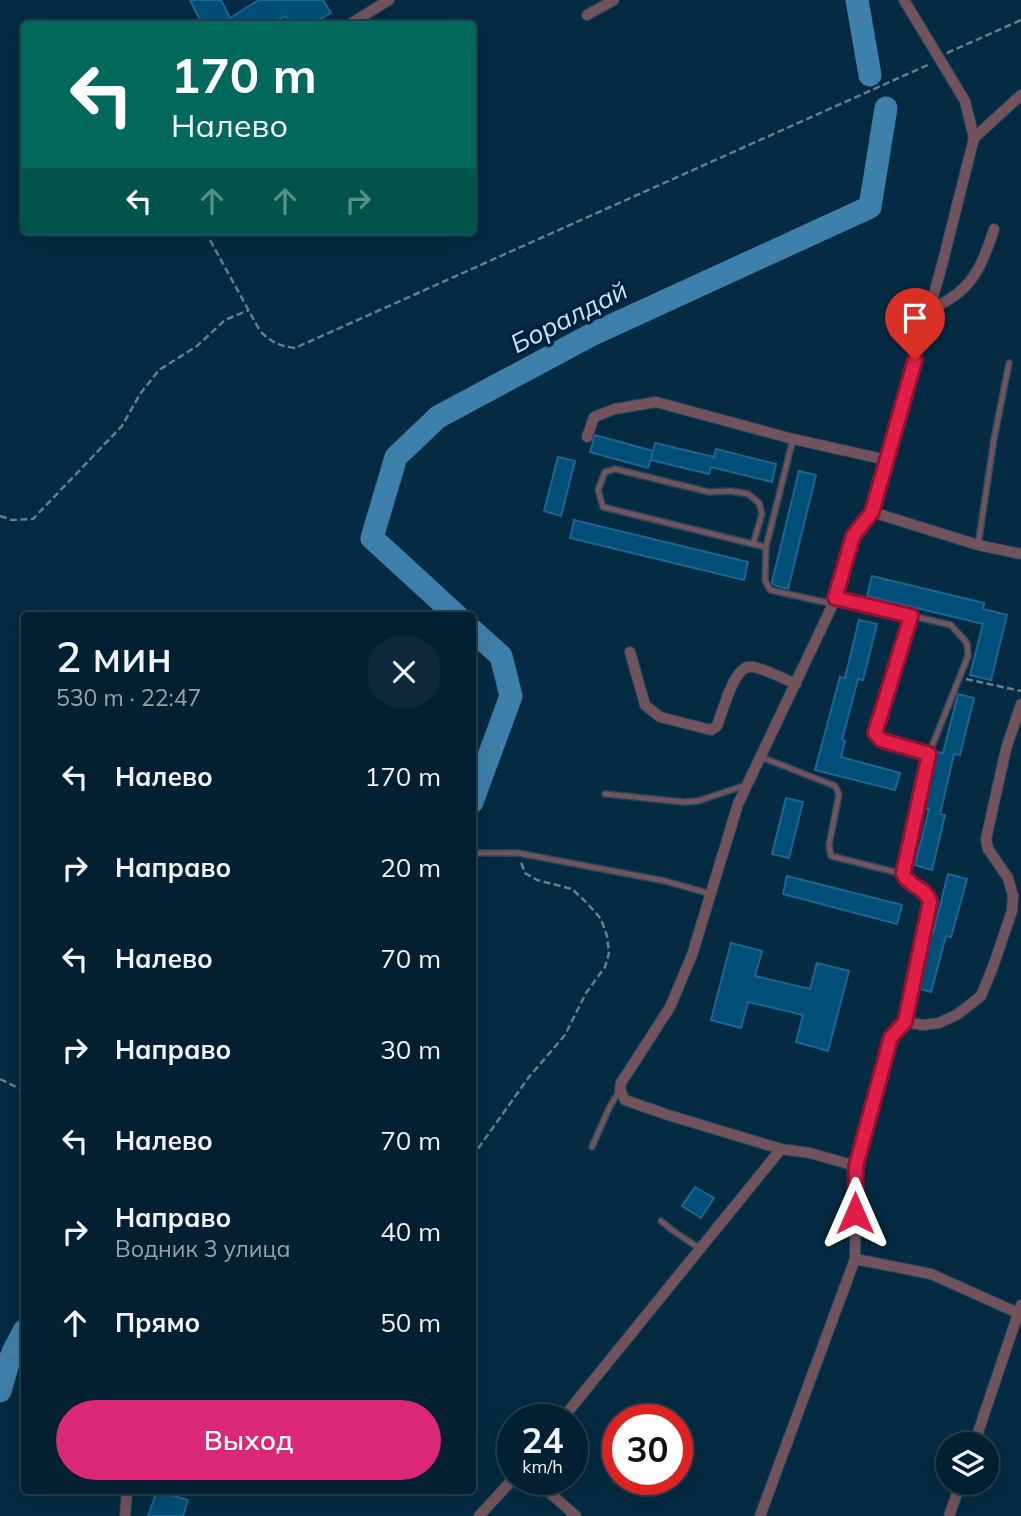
<!DOCTYPE html>
<html lang="ru">
<meta charset="utf-8">
<style>
body{margin:0;font-family:Mulish,sans-serif;background:#0d283a;color:#f1f3f6;height:100vh;display:flex;flex-direction:column;font-size:26px;white-space:nowrap}
*{box-sizing:border-box;margin:0}
p{font-size:23px;color:#97a3ac}
.icon{flex:none;width:38px;height:38px;fill:none;stroke:currentColor;stroke-width:2;stroke-linecap:round;stroke-linejoin:round}
.map{position:relative;flex:1;overflow:hidden}
.sheet{position:absolute;left:21px;top:612px;width:455px;height:882px;display:flex;flex-direction:column;background:#032032;border-radius:7px;box-shadow:0 7px 28px #0002,0 0 0 2px #243e4d}
.sheet>*{flex:none}
.banner{position:absolute;left:21px;top:21px;width:455px;height:214px;border-radius:7px;box-shadow:0 7px 28px #0002,0 0 0 2px #243e4d;background:#00695c;color:#fff;overflow:hidden}
.controls{position:absolute;left:936px;top:1432px;display:grid;gap:14px}
.controls a{display:grid;place-items:center;width:63px;height:63px;border-radius:50%;background:#032032;box-shadow:0 7px 28px #0002,0 0 0 2px #243e4d;font-size:35px}
.speed{position:absolute;left:497px;top:1404px;display:flex;gap:14px;font-size:35px;font-weight:700;text-align:center}
.speed>*{display:grid;place-content:center;width:91px;height:91px;border-radius:50%;background:#032032;box-shadow:0 7px 28px #0002,0 0 0 2px #243e4d;line-height:1}
.speed small{font-size:18px;font-weight:400}
.speed .limit{border:10px solid #d22;background:#fff;color:#111}
.pin{position:absolute;display:grid;place-items:center;width:60px;height:60px;color:#fff;margin:-72px -30px;border-radius:50% 50% 50% 0;rotate:-45deg;box-shadow:0 0 7px #0007}
.pin .icon{rotate:45deg}
.me{position:absolute;width:77px;margin:-38px;rotate:0deg;stroke-linejoin:round;filter:drop-shadow(0 0 5px #0008)}
.turn{display:flex;align-items:center;gap:24px;height:147px;padding:0 35px;font-size:32px}
.turn .icon{width:91px;height:91px;stroke-width:2.5}
.turn b{display:block;font-size:49px;line-height:60px}
.lanes{display:flex;align-items:center;height:66px;padding:0 35px;background:#0003;justify-content:center;gap:35px;direction:ltr}
.lanes .off{opacity:.35}
.round{display:grid;place-items:center;flex:none;width:74px;height:74px;border-radius:37px;background:#0d283a}
.summary{display:flex;align-items:center;justify-content:space-between;height:119px;padding:0 35px}
h1{font-size:42px;font-weight:600;line-height:52px}
.action{display:flex;gap:14px;margin-top:auto;padding:14px 35px}
.action a{flex:1;height:80px;border-radius:42px;background:#db2777;color:#fff;font-size:28px;font-weight:600;line-height:80px;text-align:center}
ul{padding:0;list-style:none}
li{display:flex;align-items:center;gap:21px;height:91px;padding:0 35px}
li div{flex:1}
li b{display:block;font-size:26px}
li em{font-style:normal}
.map>svg:first-child{display:block}
</style>
<div class="map">
<svg width="1021" height="1516" viewBox="0 0 1021 1516">
<rect width="100%" height="100%" fill="#042b42"/>
<g fill="none" stroke-linecap="round" stroke-linejoin="round">
<path stroke="#3e80ac" stroke-width="23" d="M857,0L870,75
M457,616L372,538L396,457L438,417L591,335L870,207L886,108
M472,630L501,656L511,696L472,802
M13,1352L24,1331
M0,1391L9,1360"/>
</g>
<path fill="#004f78" stroke="#1d6592" stroke-width="2" d="M190,0H221L230,18L259,0H323L331,13L312,24H290L286,16L268,24H202Z
M595,435L653,451L648,468L590,452Z
M655,443L714,457L716,449L776,464L772,482L711,467L709,474L651,460Z
M558,457L575,461L561,516L544,511Z
M799,471L816,475L788,589L774,585L772,582Z
M574,520L748,562L744,580L570,538Z
M872,576L984,603L983,609L1007,615L991,680L970,675L983,624L867,596Z
M859,620L877,624L863,680L858,679L842,740L845,741L841,757L900,773L895,790L815,770L840,677L845,678Z
M958,694L974,698L960,755L954,754L940,814L945,815L932,870L915,865L929,809L923,808L937,752L943,753Z
M786,798L803,802L789,858L772,854Z
M948,874L967,879L951,937L946,936L931,992L917,988L929,933L933,934Z
M787,876L902,905L897,924L783,894Z
M731,943L762,951L755,976L810,989L817,963L849,971L828,1051L796,1042L803,1015L748,1002L741,1028L711,1020Z
M695,1187L714,1198L701,1218L682,1206Z
M157,1491L188,1500L183,1516H148Z"/>
<g fill="none" stroke-linecap="round" stroke-linejoin="round">
<defs>
<path id="service" d="M793,439L766,547L765,580L770,590L833,604
M753,544L762,514L759,503L748,494L731,491L709,492L615,469L605,472L598,490L603,507L753,544L766,547
M978,545L994,439L1009,363
M835,598L951,625L967,643L968,656L929,754L903,874C909,887 926,887 930,902L905,1022
M304,616H327
M911,616L875,733L881,740L929,754
M761,757L835,786L839,794L829,845L831,856L903,874
M605,794L684,802L698,801L746,785
M472,853H518L665,881L711,894
M592,1147L610,1106L620,1090
M661,1221L672,1230L699,1248"/>
<path id="minor" d="M587,15L614,0
M350,24L389,0
M974,138L1021,95
M929,309C970,294 982,268 994,229
M587,437L594,417L615,409L656,402L793,439L887,460
M872,512L942,265L974,138L965,101L904,0
M630,652L645,705L660,717L711,730L717,726C722,713 733,670 748,667C758,665 786,680 796,684
M781,1149L668,1115L625,1100L620,1090L621,1083L670,1007L692,955L738,804L833,604L853,535L872,512L978,545L1021,554
M855,1259L931,1274L1020,1314
M562,1419L781,1149L810,1153L856,1166
M974,1444L1021,1305
M534,1479L576,1516
M125,1516L127,1491
M479,1516L513,1479
M760,1516L855,1259L856,1166L891,1037L905,1022L923,1025L939,1023L958,1014L981,996L994,964L1012,911L1013,896L1008,878L988,849L986,839L1006,749L1021,704
M949,1516L961,1482"/>
</defs>
<use href="#service" stroke="#23475c" stroke-width="8"/>
<use href="#minor" stroke="#23475c" stroke-width="12"/>
<path stroke="#637f90" stroke-width="2.5" stroke-dasharray="7 3.5" stroke-linecap="butt" d="M947,53L1021,20
M205,231L260,331C271,342 279,346 295,348L930,64
M0,516L12,520L33,519L122,426L140,394L159,370L197,346L225,320L249,310
M966,679L1021,691
M0,1079L24,1091
M472,1157L529,1077L565,1035L586,993L605,967L609,953L607,936L601,919L587,903L572,889L537,880L525,873L521,862
M0,1359L24,1350"/>
<use href="#service" stroke="#72535b" stroke-width="5"/>
<use href="#minor" stroke="#72535b" stroke-width="10"/>
</g>
<g fill="none" stroke-linecap="round" stroke-linejoin="round">
<defs>
<path id="route" d="M855,1213L856,1166L891,1037L905,1022L930,902C926,887 909,887 903,874L929,754L881,740L875,733L911,616L835,598L853,536L872,512L915,360"/>
</defs>
<use href="#route" stroke="#92132f" stroke-width="18"/>
<use href="#route" stroke="#e11d48" stroke-width="12"/>
</g>
<g text-anchor="middle" stroke-width="7" stroke-linejoin="round" paint-order="stroke">
<g font-size="26" font-style="italic" fill="#c3e5ff" stroke="#002137">
<text transform="translate(569 317) rotate(-27)" y="9">Боралдай</text>
</g>
</g>
</svg>
<div class="controls">
<a><svg class="icon" aria-label="layers" viewBox="0 0 24 24"><path d="M12 4l9 5-9 5-9-5zM3 14l9 5 9-5"/></svg></a>
</div>
<div class="speed"><div>24<small>km/h</small></div><div class="limit">30</div></div>
<div class="pin" style="left:915px;top:360px;background:#d93025"><svg class="icon" aria-label="arrive" viewBox="0 0 24 24"><path d="M6 21V4h12l-3 4 3 4H6"/></svg></div>
<svg class="me" style="left:855px;top:1213px" viewBox="-20 -20 40 40"><path d="M0-17L14 15 0 8-14 15z" fill="#e11d48" stroke="#fff" stroke-width="4"/></svg>
<div class="banner">
<div class="turn"><svg class="icon" aria-label="left" viewBox="0 0 24 24"><path d="M17 20v-9H6M10 6l-5 5 5 5"/></svg><div><b>170 m</b>Налево</div></div>
<div class="lanes"><svg class="icon" aria-label="left" viewBox="0 0 24 24"><path d="M17 20v-9H6M10 6l-5 5 5 5"/></svg><svg class="icon off" aria-label="ahead" viewBox="0 0 24 24"><path d="M12 20V5M6 11l6-6 6 6"/></svg><svg class="icon off" aria-label="ahead" viewBox="0 0 24 24"><path d="M12 20V5M6 11l6-6 6 6"/></svg><svg class="icon off" aria-label="right" viewBox="0 0 24 24"><path d="M7 20v-9h11M14 6l5 5-5 5"/></svg></div>
</div>
<section class="sheet">
<div class="summary"><div><h1>2 мин</h1><p>530 m · 22:47</p></div><a class="round"><svg class="icon" aria-label="close" viewBox="0 0 24 24"><path d="M6 6l12 12M18 6L6 18"/></svg></a></div>
<ul>
<li><svg class="icon" aria-label="left" viewBox="0 0 24 24"><path d="M17 20v-9H6M10 6l-5 5 5 5"/></svg><div><b>Налево</b></div><em>170 m</em></li>
<li><svg class="icon" aria-label="right" viewBox="0 0 24 24"><path d="M7 20v-9h11M14 6l5 5-5 5"/></svg><div><b>Направо</b></div><em>20 m</em></li>
<li><svg class="icon" aria-label="left" viewBox="0 0 24 24"><path d="M17 20v-9H6M10 6l-5 5 5 5"/></svg><div><b>Налево</b></div><em>70 m</em></li>
<li><svg class="icon" aria-label="right" viewBox="0 0 24 24"><path d="M7 20v-9h11M14 6l5 5-5 5"/></svg><div><b>Направо</b></div><em>30 m</em></li>
<li><svg class="icon" aria-label="left" viewBox="0 0 24 24"><path d="M17 20v-9H6M10 6l-5 5 5 5"/></svg><div><b>Налево</b></div><em>70 m</em></li>
<li><svg class="icon" aria-label="right" viewBox="0 0 24 24"><path d="M7 20v-9h11M14 6l5 5-5 5"/></svg><div><b>Направо</b><p>Водник 3 улица</p></div><em>40 m</em></li>
<li><svg class="icon" aria-label="ahead" viewBox="0 0 24 24"><path d="M12 20V5M6 11l6-6 6 6"/></svg><div><b>Прямо</b></div><em>50 m</em></li>
</ul>
<div class="action"><a>Выход</a></div>
</section>
</div>
